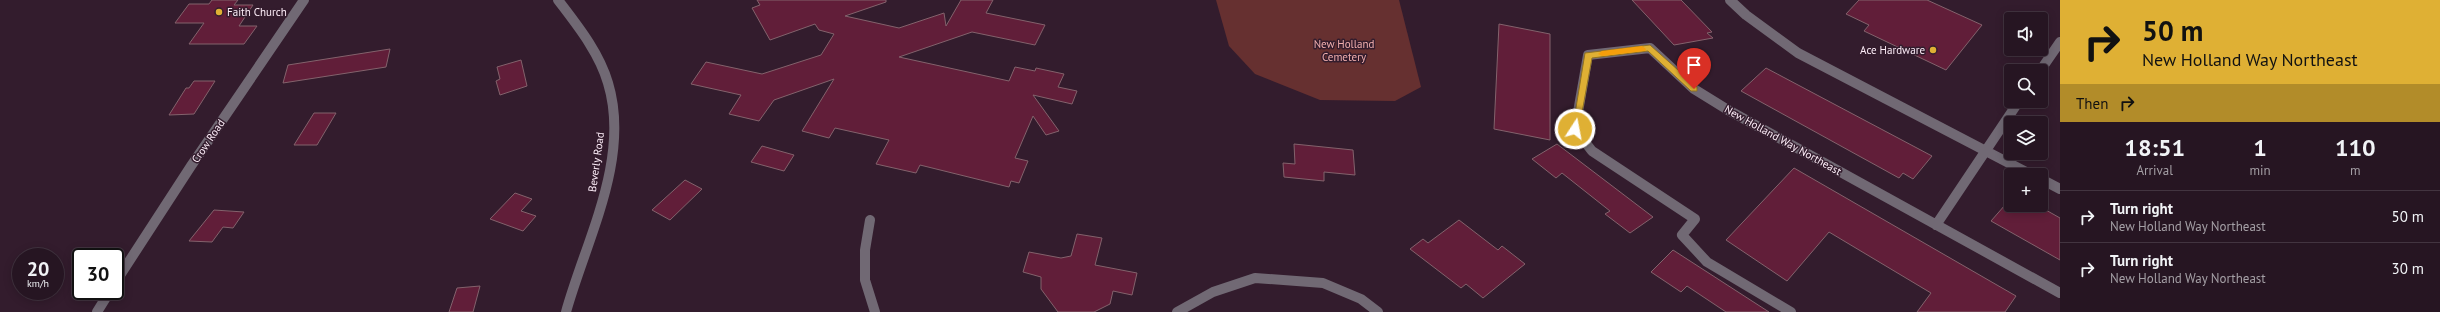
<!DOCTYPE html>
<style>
body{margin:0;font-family:"PT Sans",sans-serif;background:#2e1e2a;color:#f1f3f6;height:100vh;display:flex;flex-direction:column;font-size:15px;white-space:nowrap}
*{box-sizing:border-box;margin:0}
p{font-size:13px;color:#a49fa5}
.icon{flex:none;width:22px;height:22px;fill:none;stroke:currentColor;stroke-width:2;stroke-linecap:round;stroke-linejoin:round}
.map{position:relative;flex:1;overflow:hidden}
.panel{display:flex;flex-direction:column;background:#261522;width:380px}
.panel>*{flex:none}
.top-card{background:#dfb034;color:#111;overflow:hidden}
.controls{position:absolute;left:2004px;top:12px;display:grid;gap:8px}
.controls a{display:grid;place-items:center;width:44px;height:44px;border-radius:4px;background:#261522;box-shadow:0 2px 10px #0003,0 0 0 1px #423440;font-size:20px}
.speed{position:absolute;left:12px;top:248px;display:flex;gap:8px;font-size:20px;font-weight:700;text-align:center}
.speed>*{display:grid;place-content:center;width:52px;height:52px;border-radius:50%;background:#261522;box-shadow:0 2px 10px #0003,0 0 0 1px #423440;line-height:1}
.speed small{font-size:10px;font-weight:400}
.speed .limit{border:2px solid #111;border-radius:6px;background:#fff;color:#111}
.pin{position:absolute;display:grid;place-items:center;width:34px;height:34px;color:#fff;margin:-41px -17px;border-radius:50% 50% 50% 0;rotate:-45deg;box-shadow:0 0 4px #0007}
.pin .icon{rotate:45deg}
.me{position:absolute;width:44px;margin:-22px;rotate:11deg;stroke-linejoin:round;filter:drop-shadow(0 0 3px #0008)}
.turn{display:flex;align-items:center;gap:14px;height:84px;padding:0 16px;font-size:18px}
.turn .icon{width:52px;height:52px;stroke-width:2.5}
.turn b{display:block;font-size:28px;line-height:34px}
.then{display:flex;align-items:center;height:38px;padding:0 16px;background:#0003;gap:8px;font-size:15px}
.eta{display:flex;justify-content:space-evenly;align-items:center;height:68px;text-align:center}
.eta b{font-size:24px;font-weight:700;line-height:28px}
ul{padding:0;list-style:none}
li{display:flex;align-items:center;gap:12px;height:52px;padding:0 16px;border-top:1px solid #423440}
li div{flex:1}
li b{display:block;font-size:15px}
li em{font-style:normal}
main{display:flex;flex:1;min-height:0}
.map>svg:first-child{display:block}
</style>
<main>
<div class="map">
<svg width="2060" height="312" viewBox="0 0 2060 312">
<rect width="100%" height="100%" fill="#331c2d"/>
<path fill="#663030" d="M1216,0H1399L1421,87L1395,101L1320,100L1255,74L1229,46Z"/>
<path fill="#611e39" stroke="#83626c" d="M212,0H238L234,5H253L239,26H257L244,44H189L204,23H175L189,4H209Z
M757,0H886V2L845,16L899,28L944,13L946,26L961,0H993L986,13L1045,25L1035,45L972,32L899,57L1009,81L1015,67L1035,71L1036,68L1064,74L1058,87L1077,91L1072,104L1033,95L1059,131L1046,135L1033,116L1015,158L1028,161L1019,183L1011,181L1009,187L920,165L916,173L876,164L889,140L835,128L829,138L802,131L834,79L774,100L759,121L729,114L741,95L691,84L706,62L762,74L821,55L834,34L819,30L815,24L770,40L752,8L760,5Z
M1632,0H1681L1712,32L1707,33L1713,38L1674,45Z
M1859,0H1927L1982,25L1946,70L1864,31L1869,25L1846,14Z
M1499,24L1550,34V140L1494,129Z
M390,49L386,67L283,83L288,65Z
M521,60L527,86L500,95L496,81L500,79L497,67Z
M1766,68L1932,156L1913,179L1903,173L1899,178L1741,91Z
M194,81H215L194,114L169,115L186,88H189Z
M314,113H336L317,145H294Z
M1294,144L1353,150L1355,175L1324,172V181L1284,177L1283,163L1295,164Z
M1557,144L1653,217L1630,233L1605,214L1610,211L1562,173L1556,178L1532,159Z
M762,146L794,155L784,171L751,162Z
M1794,168L2016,296L2005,312H1917L1931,293L1829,232L1787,281L1726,240Z
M685,180L702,189L670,220L652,210Z
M515,193L532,199L521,211L536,216L523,231L490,219Z
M2005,205H2037L2060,218V260L1991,221Z
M214,210L244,212L233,228L223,227L212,242L189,241Z
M1459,220L1498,250L1502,246L1525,264L1483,298L1466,284L1461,288L1410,249L1423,239L1428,243Z
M1077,234L1102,238L1095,265L1137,273L1132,295L1113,291L1110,304L1094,312H1058L1041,289V277L1023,272L1029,252L1061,258L1071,256Z
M1673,250L1769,312H1726L1687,286L1681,292L1651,272Z
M480,286L473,312H449L457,288Z"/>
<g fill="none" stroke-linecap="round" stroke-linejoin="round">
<path stroke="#716974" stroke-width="10" d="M1730,0L1746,15L1798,53L2032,175
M2040,71L2060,42
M2041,179L2060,189
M870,220L865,250V280L875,312
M1936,225L2019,101
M115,283L191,166L304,0
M97,312L110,291
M1177,312L1213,292L1255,278L1323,283L1361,299L1378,312
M1791,312L1707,262L1682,235L1695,219L1592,151L1575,129L1588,55L1650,48L1694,89L1728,110L2060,293"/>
<path stroke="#716974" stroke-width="10" d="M558,0C577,25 599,52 608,83C631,159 586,240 566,312"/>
</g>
<path fill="#dfb034" stroke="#917222" d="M1650,45L1697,87V91H1691L1648,51L1592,58L1579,129L1575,133L1572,132L1585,53Z"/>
<path fill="#f59e0b" d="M1642,46L1646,49L1645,51L1602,56L1598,54L1602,51Z"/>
<g fill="#dfb034" stroke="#331c2d" stroke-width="1.5">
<circle cx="219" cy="12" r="4"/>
<circle cx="1933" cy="50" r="4"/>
</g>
<g text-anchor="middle" stroke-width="3" stroke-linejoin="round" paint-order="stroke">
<g font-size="11" fill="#fdedf8" stroke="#331c2d" text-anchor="start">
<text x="227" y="16">Faith Church</text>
<text x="1925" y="54" text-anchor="end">Ace Hardware</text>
</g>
<g font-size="11" fill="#f2afae" stroke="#331c2d">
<text x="1344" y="48">New Holland<tspan x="1344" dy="13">Cemetery</tspan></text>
</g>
<g font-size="11" fill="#fdedf8" stroke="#331c2d">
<text transform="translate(1783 140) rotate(29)" y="4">New Holland Way Northeast</text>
<text transform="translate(208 141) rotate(-56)" y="4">Crow Road</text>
<text transform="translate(596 162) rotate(-82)" y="4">Beverly Road</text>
</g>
</g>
</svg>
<div class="controls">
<a><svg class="icon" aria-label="sound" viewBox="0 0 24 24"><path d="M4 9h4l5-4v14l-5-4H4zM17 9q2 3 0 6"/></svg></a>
<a><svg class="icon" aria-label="search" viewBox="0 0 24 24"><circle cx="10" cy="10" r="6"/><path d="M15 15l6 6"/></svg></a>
<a><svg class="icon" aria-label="layers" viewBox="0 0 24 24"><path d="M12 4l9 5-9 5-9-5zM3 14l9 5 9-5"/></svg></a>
<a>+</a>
</div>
<div class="speed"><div>20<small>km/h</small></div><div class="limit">30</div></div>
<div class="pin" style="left:1694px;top:89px;background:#d93025"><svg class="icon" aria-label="arrive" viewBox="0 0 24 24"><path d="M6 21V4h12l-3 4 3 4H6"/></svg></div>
<svg class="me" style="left:1575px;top:129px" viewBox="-20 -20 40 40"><circle r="17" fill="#dfb034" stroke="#fff" stroke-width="3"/><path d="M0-11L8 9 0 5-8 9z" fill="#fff"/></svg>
</div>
<section class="panel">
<div class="top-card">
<div class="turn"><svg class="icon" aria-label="right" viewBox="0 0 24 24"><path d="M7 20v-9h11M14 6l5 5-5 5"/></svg><div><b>50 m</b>New Holland Way Northeast</div></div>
<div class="then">Then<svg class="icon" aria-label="right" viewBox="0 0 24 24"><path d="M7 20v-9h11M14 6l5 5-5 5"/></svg></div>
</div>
<div class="eta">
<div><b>18:51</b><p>Arrival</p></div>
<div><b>1</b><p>min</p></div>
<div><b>110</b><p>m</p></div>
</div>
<ul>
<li><svg class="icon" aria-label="right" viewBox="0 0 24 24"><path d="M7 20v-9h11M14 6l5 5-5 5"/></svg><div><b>Turn right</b><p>New Holland Way Northeast</p></div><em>50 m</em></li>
<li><svg class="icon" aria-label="right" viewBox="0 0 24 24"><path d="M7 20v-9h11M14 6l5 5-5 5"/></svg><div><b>Turn right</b><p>New Holland Way Northeast</p></div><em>30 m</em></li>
</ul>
</section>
</main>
